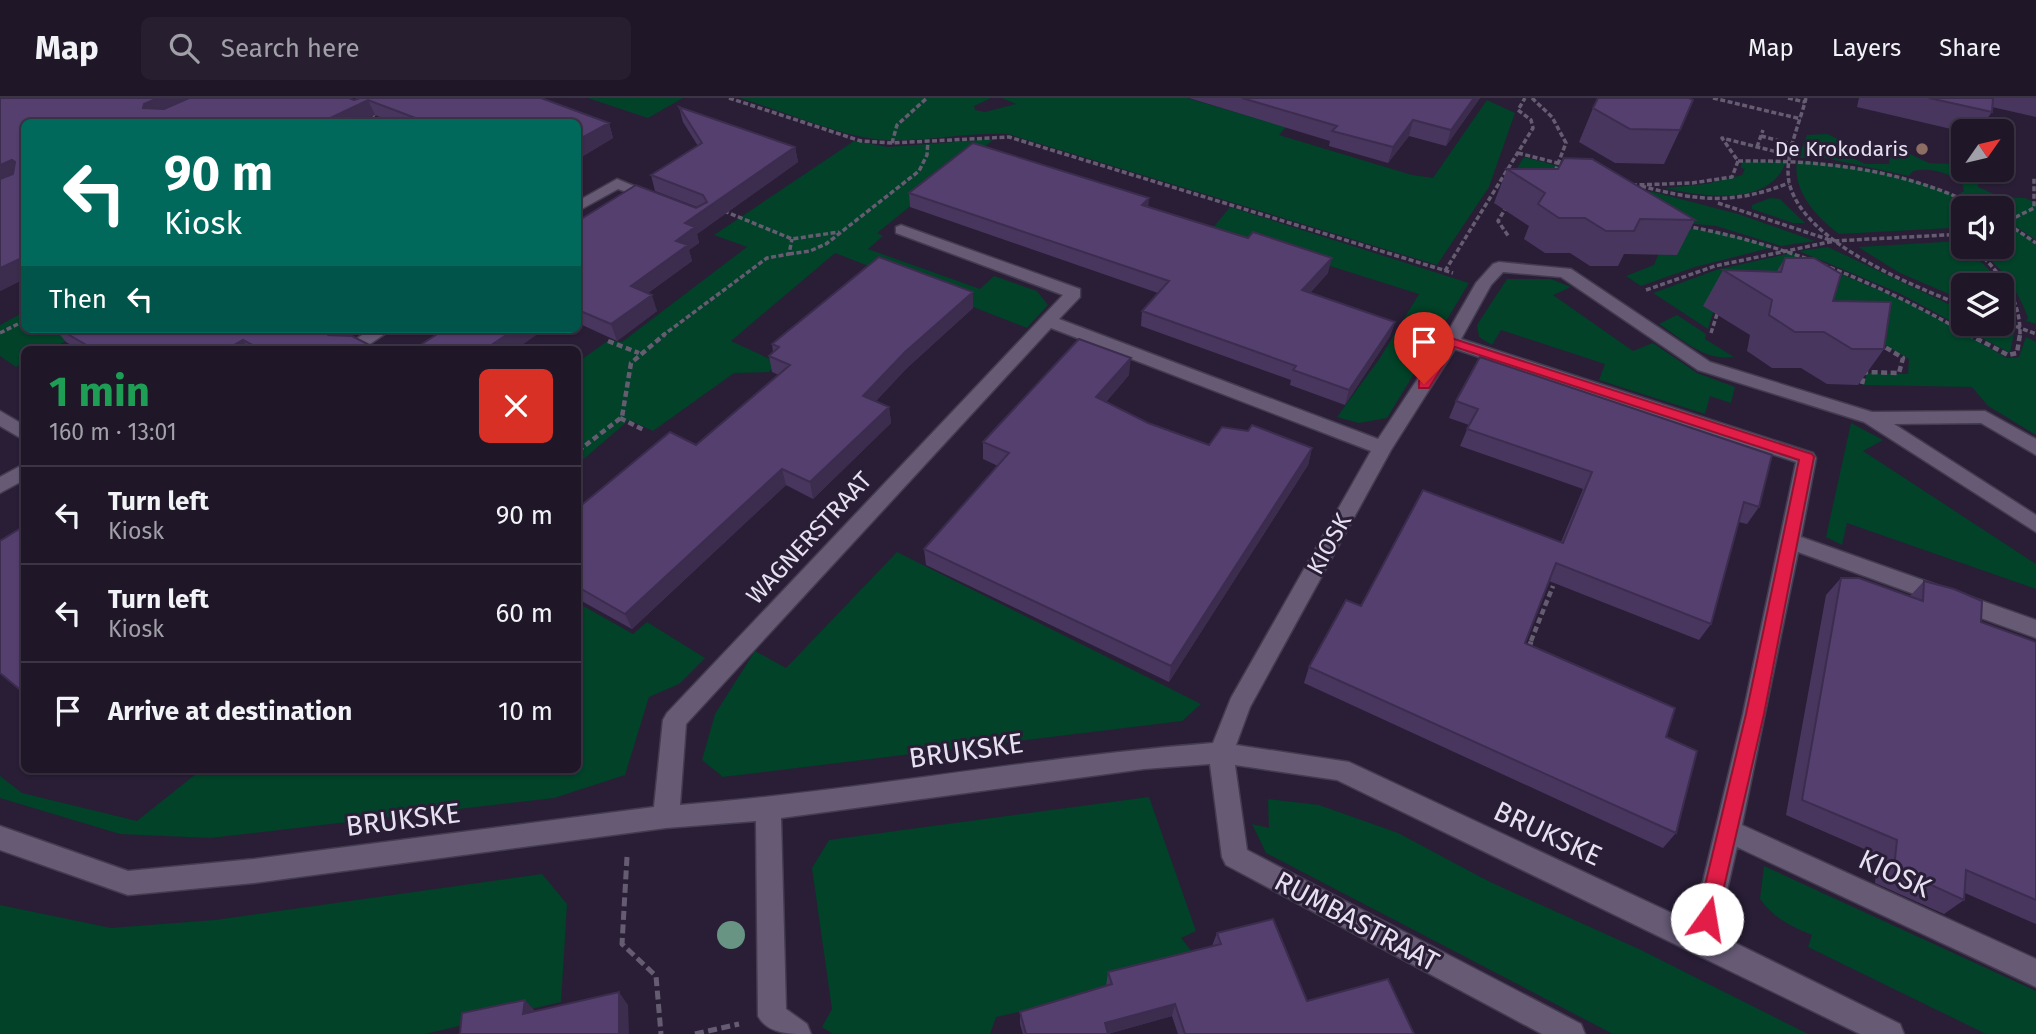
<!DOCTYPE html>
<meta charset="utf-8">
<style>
body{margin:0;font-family:"Fira Sans",sans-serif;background:#271f30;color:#f1f3f6;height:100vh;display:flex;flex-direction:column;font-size:26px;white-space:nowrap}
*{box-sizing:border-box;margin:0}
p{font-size:23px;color:#a19fa8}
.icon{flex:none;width:38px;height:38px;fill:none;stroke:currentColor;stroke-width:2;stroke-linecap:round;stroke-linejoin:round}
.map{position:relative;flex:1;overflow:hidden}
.panel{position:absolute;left:21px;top:248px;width:560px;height:427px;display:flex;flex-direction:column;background:#1f1628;border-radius:10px;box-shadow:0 2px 5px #0004,0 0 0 2px #3c3545}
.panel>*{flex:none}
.guide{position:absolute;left:21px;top:21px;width:560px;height:214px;border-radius:10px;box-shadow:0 2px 5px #0004,0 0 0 2px #3c3545;background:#00695c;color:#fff;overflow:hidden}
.needle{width:46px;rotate:56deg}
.buttons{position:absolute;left:1951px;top:21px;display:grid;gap:14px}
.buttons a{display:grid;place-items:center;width:63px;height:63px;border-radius:10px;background:#1f1628;box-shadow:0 2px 5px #0004,0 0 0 2px #3c3545;font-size:35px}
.pin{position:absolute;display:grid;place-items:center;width:60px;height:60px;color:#fff;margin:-72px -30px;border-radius:50% 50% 50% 0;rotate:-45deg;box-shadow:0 0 7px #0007}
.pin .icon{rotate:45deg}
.me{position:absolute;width:77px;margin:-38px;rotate:13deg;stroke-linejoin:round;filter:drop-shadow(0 0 5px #0008)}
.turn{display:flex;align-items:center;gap:24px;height:147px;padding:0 28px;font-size:32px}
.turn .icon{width:91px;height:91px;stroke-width:2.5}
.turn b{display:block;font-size:49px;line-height:60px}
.then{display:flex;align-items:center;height:66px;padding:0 28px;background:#0003;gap:14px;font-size:26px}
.round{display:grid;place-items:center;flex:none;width:74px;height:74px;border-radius:10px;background:#271f30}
.overview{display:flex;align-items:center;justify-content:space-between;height:119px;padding:0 28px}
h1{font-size:42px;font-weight:700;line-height:52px;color:#1e9e55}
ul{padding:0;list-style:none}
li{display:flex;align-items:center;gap:21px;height:98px;padding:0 28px;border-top:2px solid #3c3545}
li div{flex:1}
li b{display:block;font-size:26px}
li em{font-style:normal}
header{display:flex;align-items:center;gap:42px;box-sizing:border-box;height:98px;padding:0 35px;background:#1f1628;border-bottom:2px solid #3c3545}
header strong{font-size:33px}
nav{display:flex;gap:38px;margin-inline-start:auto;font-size:24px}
.search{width:490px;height:63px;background:#271f30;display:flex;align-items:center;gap:18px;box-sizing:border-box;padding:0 24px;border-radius:10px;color:#a19fa8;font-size:26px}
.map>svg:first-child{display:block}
</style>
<header>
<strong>Map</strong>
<div class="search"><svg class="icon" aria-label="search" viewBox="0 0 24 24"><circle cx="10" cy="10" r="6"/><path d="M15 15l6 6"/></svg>Search here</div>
<nav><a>Map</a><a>Layers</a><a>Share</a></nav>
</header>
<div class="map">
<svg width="2036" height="936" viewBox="0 0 2036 936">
<rect width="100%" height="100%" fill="#291e36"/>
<path fill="#014228" d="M588,0H683L648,20Z
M740,0H991L974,8L975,12L985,14L1016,6L1002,0H1187L1286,29L1279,37L1412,77L1433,80L1487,2L1515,15L1489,89L1437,167L1008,36C966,34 926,44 884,42C846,40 779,12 740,0Z
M1827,36L1847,45L1845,56L1865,66H1889L1890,55L1910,56L1929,65L1954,66L1978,77V89L2001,99L2025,100L2036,105V142L2002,119V110H1985L1959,96L1964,93L1962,85C1947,74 1931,69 1913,73L1909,78L1825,60H1798L1807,37Z
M994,41L877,135L883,138L868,151L980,191L994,178L1037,193L1048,207L1027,230L835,155L731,243L774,263L776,268L769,274L734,275L653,333L629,322L578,366V264L609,242L622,244L747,149L714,137L854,43L888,49Z
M1524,59L1641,90L1666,127L1728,136L1774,149L1695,169L1641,188L1626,178L1654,167L1663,145L1505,90Z
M1786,63C1772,109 1702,99 1665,90L1706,86L1742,77L1745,71L1741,70L1742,64Z
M1797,63C1860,67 1924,79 1979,110H1964L1963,132L1957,134L1951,130L1839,136C1817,120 1792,93 1797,63Z
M1650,93L1738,116L1815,143L1781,148L1716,128L1664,123L1640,96Z
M1770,100L1780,101L1805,125H1793L1752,111V107Z
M1230,109L1469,185L1387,320L1359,325L1337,319L1380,260L1419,196L1212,131Z
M2010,128L2036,146V226L2026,223L2028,220C2017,189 2001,170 1977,149H2002V131Z
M1960,143L1993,176L2000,187H1964L1963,202L1900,175L1858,149Z
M1828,149L1963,213L1964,226H1993L2014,235L2010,255L1899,195L1799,153Z
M1791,155L1912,206L2007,260L2019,259L2026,239L2036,244V337L1988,308L1972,289L1864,287L1867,275L1908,276L1909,261L1864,234L1722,186L1708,231L1653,195L1716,172Z
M1507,181H1551L1571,189L1553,197L1633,253L1653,245L1697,275L1735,289L1731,305L1710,298L1705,316L1599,282L1605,266L1501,232L1492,247L1479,239L1477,227Z
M24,214V231H90L48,252H24V264L16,269L0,258V227Z
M1677,217L1706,236L1705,241L1734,259C1703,263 1684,242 1659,226Z
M1851,325L1883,342L1863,353L2036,466V491L1847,425L1842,447L1826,439Z
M897,454L1201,606L1182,623L723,679L702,662L715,616L755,553L786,570Z
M578,505L633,536L647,524L705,560L679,586L649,599L625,677L554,700L210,740L120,736L0,700V678L22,695L137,723L201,672H578Z
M1149,699L1196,833L1181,840L1207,872L996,919L990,936H833L822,929L832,911L812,770L829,742Z
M1268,701L1319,707L1398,735L1488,783L1641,852L1808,936H1613L1266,755L1252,726L1269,730Z
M1764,768L2036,893V936H1986L1808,849L1812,837C1790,828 1774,820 1760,801Z
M542,776L567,806L561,904L425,936H0V807L111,830L215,822Z"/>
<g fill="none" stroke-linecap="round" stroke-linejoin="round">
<defs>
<path id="minor" d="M617,81L663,100L656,104L618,91L578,113V103Z
M901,127L1080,191V199L1059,221L1378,341L1442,244L1476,185L1493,166L1499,164L1571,171L1710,264L1872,314L1985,313L2036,341V357L1981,325L1894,326L2036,417V434L1864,324L1698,272L1561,179L1503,174L1491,187L1461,241L1813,355L1816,360L1801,439L2036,522V540L1798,454L1742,727L2036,861V889L1737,749L1717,836L1900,926L1904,936H1860L1337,682L1235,667L1247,752L1581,926L1585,936H1542L1226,767L1222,759L1210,666L1144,671L781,720L786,911L807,926L811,936C789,936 768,936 758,918L756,723L666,730L254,785L128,797L0,752V728L128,773L254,761L654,709L663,622L667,615L1063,197L896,135V129ZM1051,230L1371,353L1231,600L1213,645C1034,659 858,693 680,707L686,626ZM1455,251L1796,364L1743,616L1693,825L1349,664L1236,647L1250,609L1391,352Z
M371,231H392L361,252H340Z
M0,313L24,327V342L0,328Z
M24,366V382L0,395V379Z"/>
</defs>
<use href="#minor" stroke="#443b4f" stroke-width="3"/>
<path stroke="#665c72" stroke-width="3.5" stroke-dasharray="5 2.5" stroke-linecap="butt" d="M729,0L861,43L892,45L1009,39L1453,175
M1532,0L1552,19L1566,45L1554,76
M1713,0L1801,21
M1788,0L1805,4
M1806,0C1800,25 1784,58 1789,84C1802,144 1913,188 1964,208
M371,15L382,24
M1761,38L1795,47
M892,45L897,27L927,0
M1757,49L1763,32
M1518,55L1565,67
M1738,63C1824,62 1903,71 1981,110
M1641,88C1698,103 1733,107 1789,85
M1635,90V87L1692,85L1732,79L1738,63L1722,40L1793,58
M1718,105L1830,142
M1507,108L1498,123L1509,139
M724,113L792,141L839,134
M2002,122L2036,145
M2002,126L2034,110V79
M1686,128C1788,147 1881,186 1971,238
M1973,149C2000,175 2021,199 2020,238
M789,156L810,153L826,146L919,73L927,57L928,42
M1445,173L1533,30L1531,22L1518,12L1525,0
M1646,192L1715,168L1834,143L1964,136
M2002,223L2036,236
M0,235L24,223
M1711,235L1718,213
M662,238L767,160L789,156L792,141"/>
<path stroke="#665c72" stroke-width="4.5" stroke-dasharray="6 3.5" stroke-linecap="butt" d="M1968,236L2008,257L2017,255L2020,236
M608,243L639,255
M1862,286L1865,274L1899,275L1903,260L1880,246
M620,320L644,332
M578,353L622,319L631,265L665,236
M1531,543L1553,488"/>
<path stroke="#665c72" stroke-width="5" stroke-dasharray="9 4.5" stroke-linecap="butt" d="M1528,552L1532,541
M627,759L622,846L656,878L661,936
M695,936L739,926"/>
<use href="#minor" fill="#665a75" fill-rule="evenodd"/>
</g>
<circle fill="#679483" cx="731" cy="837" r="14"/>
<path fill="#49365f" d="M0,0L354,2L357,1L355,0H541L609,25L613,40L578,61V24H393L375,17L24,24V181L0,193Z
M1189,0H1480L1446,48L1409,38L1388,65L1329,48L1330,43Z
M1859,0H2036V19L1992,9V14L1978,33L1964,34L1857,9Z
M679,9L795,49L798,64L697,136L699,145L689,152L692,163L648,195L657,213L617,243L578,225V123L697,109L655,93L651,77L698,48L683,24Z
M1593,10L1680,32L1664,66L1615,65L1579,44Z
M1507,71L1695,122L1677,157L1624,156L1618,168H1590L1570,155H1545L1524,141L1529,128L1494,105Z
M909,95L1148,109L1328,175L1310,195L1395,224L1390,238L1345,307L1290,287L1291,282L1141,228L1142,213L1158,195L910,109Z
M1785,160L1833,203L1884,251L1858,287L1827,286L1801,270H1772L1747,253L1750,237L1703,208L1723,172L1777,173Z
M973,210L907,270L876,303L889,309L891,325L813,401L786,387L632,531L578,501V410L696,347L779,277L772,274L769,258L773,254L772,246Z
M55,231H336L339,238L379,252H80L66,244Z
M1129,277L1106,304L1148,325L1209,347L1312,350L1308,367L1169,584L926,467L924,451L998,368L983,361V344Z
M1456,303L1759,409L1747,426L1739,424L1711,526L1699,542L1549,483L1525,545L1666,639L1676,735L1663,750L1304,585L1309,569L1361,508L1561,444L1583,391L1460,348L1469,327L1449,320Z
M1841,480L1910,498L1924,483L1981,524L2036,544V826L1965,795L1964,802L1944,816L1875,785L1878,757L1786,717L1826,497Z
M1217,835L1307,903L1414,936H1178L1172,918L1108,936H1023L1020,926V914L1106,888L1108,874L1212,848Z"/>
<path fill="#3c2c4e" d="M158,0H201L153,22L143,10L144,6Z
M1474,0H1480L1446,48L1451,32Z
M368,2L375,17L360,24H322Z
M1413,22L1409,38L1388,65L1393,49Z
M609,25L613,40L578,61V42Z
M795,49L798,64L697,136L699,145L689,152L692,163L636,204L631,188L676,143L685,125Z
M12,62L23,78L0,87V67Z
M1149,100L1148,114L1142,107Z
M24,159V181L0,193V170Z
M1332,160L1328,175L1298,207L1302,192Z
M973,194V210L907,270L865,314L863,298L905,254Z
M652,197L657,213L617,243L611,226Z
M1395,224L1390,238L1345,307L1349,292Z
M334,231H336L344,246L329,237Z
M515,231H545L515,252H484Z
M243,242L249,252H225Z
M1131,260L1129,277L1095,316L1096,299Z
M889,309L891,325L813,401L810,384Z
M1312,350L1308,367L1169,584L1171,568Z
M782,371L786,387L632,531L625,516Z
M619,894L628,907L629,936H619Z
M525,902L536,914L523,916Z
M1175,906L1172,918L1107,936L1105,925Z"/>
<path fill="#553f6f" stroke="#3c2c4e" stroke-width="2" d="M0,0H158L144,6L143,10L164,11L189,0H349L354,2L360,0H541L609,25L578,42V24H426L368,2L322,24H24V159L0,170V81L13,76L15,64L12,62L0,67Z
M1242,0H1474L1451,32L1413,22L1393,49L1332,33L1337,28Z
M1598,0H1689L1693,2L1680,32L1630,31L1593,10Z
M1929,0H1993L1992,14Z
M679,9L795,49L685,125L695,129L676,143L688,147L631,188L652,197L611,226L578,212V123L636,87L696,110L707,104L703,97L651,77L702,45Z
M973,45L1149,100L1142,107L1248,140L1253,134L1332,160L1302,192L1395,224L1349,292L1293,272L1296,268L1142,213L1169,183L909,95Z
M1564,60L1592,61L1695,122L1640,121L1634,133H1606L1585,120H1559L1538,106L1545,95L1507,71H1558Z
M879,159L973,194L905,254L863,298L889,309L810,384L782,371L625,516L578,489V410L670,334L696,347L790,267L769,258L779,249L772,246Z
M1785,160H1814L1841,176L1833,203L1891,204L1884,251H1852L1824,234H1795L1769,217L1772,202L1723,172L1781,174Z
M59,231H334L329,237L352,238L379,252H262L243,242L225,252H81L88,248Z
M445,231H515L484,252H413Z
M1079,241L1131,260L1096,299L1148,325L1209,347L1222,329L1248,333L1252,327L1312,350L1171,568L924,451L1009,355L983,344Z
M1480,259L1772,357L1759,409L1744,404L1711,526L1556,465L1525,545L1675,610L1666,639L1697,653L1676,735L1309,569L1346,502L1361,508L1423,392L1563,445L1592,374L1467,331L1478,311L1456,303Z
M24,428V595L0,575V443Z
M1841,480H1859L1923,503L1924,483L1954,491L1982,503L1981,524L2036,544V802L1966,772L1964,802L1894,770L1897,742L1802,702Z
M1273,821L1307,903L1388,881L1414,936H1185L1175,906L1105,925L1108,936H1026L1020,914L1112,886L1108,874L1221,846L1217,835Z
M619,894V936H460L462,915L525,902L523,916Z"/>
<path fill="#e11d48" stroke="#92132f" stroke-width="2" d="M1451,240L1812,356L1814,359L1764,616L1715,828L1707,831L1700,828L1697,821L1746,616L1799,362L1455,249L1429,290H1419V283L1447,241Z"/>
<circle fill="#8d6e63" stroke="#291e36" stroke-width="2.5" cx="1922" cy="51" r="7"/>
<g text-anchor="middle" stroke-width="6" stroke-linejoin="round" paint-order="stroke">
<g font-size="21" fill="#e6e0f0" stroke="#291e36" text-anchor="end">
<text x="1908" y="58">De Krokodaris</text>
</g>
<g font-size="24" fill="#e6e0f0" stroke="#291e36">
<text transform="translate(809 440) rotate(-47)" y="8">WAGNERSTRAAT</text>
<text transform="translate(1329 446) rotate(-61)" y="8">KIOSK</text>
</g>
<g font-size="28" fill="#e6e0f0" stroke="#291e36">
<text transform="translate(966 652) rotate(-8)" y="10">BRUKSKE</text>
<text transform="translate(403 721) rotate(-7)" y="10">BRUKSKE</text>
<text transform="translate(1548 735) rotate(25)" y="10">BRUKSKE</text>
<text transform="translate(1895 775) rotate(25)" y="10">KIOSK</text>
<text transform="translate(1357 823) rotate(28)" y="10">RUMBASTRAAT</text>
</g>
</g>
</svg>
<div class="buttons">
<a><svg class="needle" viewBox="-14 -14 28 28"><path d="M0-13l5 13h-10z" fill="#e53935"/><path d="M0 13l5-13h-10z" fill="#a19fa8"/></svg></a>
<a><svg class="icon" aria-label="sound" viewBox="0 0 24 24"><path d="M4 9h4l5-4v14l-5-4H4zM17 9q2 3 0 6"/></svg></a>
<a><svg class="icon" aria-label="layers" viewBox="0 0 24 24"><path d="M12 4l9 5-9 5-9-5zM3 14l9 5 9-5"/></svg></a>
</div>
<div class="pin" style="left:1424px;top:286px;background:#d93025"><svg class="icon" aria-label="arrive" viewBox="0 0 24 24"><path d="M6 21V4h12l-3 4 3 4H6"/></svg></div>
<svg class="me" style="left:1707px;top:821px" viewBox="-20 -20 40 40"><circle r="19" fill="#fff"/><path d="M0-13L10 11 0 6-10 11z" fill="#e11d48"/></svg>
<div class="guide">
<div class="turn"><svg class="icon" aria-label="left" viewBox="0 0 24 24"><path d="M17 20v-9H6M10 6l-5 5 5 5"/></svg><div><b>90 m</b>Kiosk</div></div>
<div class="then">Then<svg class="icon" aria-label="left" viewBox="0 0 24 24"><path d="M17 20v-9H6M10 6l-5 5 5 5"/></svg></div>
</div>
<section class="panel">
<div class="overview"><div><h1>1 min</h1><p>160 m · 13:01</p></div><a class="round" style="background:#d93025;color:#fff"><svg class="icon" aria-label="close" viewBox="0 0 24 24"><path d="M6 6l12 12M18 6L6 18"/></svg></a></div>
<ul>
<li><svg class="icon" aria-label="left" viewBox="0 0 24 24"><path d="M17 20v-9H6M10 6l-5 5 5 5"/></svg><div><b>Turn left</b><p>Kiosk</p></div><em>90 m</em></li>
<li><svg class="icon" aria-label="left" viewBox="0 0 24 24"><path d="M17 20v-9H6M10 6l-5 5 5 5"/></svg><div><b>Turn left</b><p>Kiosk</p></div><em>60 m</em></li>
<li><svg class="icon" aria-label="arrive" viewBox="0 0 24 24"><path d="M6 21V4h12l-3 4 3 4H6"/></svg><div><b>Arrive at destination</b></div><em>10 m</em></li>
</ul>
</section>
</div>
